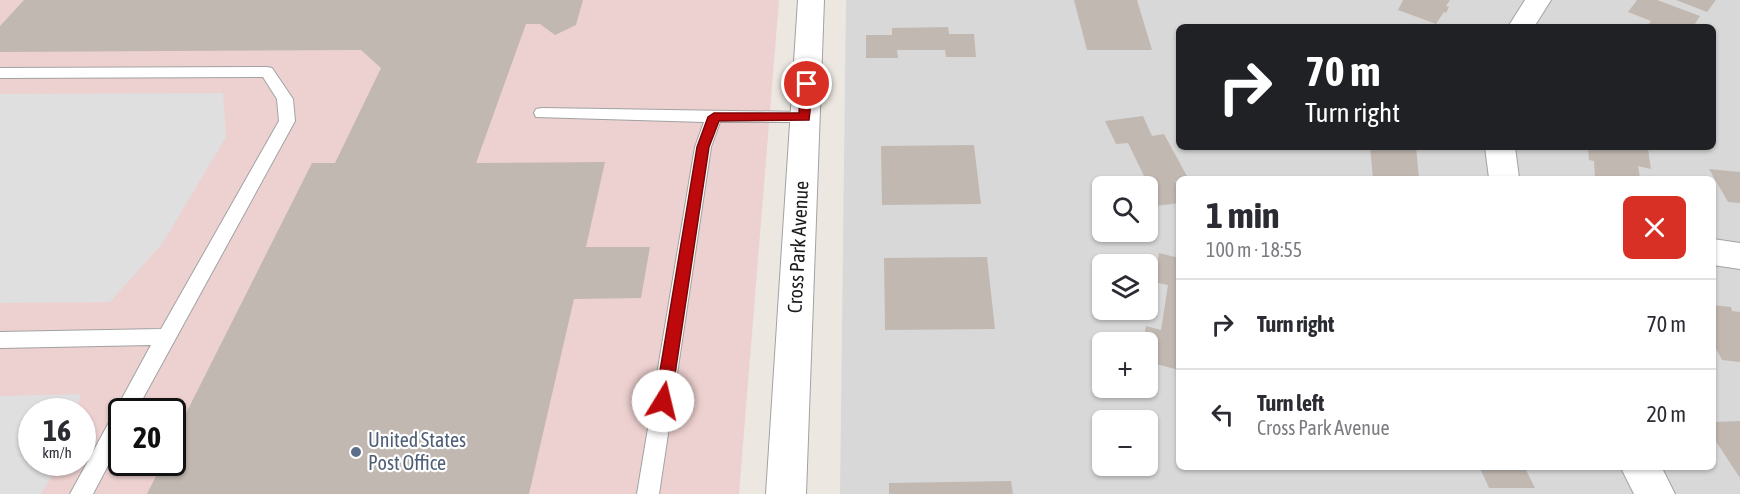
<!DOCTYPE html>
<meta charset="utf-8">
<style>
body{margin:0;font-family:"Asap Condensed",sans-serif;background:#f2f2f3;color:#2b2b33;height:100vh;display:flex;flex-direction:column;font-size:22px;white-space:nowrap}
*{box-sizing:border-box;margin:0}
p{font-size:20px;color:#7c7c81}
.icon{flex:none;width:33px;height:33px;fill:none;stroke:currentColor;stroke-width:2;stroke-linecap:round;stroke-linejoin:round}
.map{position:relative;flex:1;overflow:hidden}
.sheet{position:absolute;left:1176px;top:176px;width:540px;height:294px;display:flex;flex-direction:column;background:#fff;border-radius:9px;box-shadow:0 2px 4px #0004}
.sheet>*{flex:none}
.banner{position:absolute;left:1176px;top:24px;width:540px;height:126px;border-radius:9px;box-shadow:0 2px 4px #0004;background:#202124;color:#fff;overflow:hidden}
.buttons{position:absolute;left:1092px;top:176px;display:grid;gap:12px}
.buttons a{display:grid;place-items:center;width:66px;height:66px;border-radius:9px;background:#fff;box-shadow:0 2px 4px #0004;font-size:30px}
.speed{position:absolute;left:18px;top:398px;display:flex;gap:12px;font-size:30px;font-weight:700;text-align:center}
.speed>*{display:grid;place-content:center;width:78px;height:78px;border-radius:50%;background:#fff;box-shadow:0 2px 4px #0004;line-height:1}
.speed small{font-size:15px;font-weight:400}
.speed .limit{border:3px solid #111;border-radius:9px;background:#fff;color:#111}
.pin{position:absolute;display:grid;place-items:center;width:51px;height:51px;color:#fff;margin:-26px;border:3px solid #fff;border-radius:50%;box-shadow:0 2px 6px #0007}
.me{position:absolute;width:66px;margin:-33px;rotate:9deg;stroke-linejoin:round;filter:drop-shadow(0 0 4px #0008)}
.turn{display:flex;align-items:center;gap:21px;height:126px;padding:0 30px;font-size:27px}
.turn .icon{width:78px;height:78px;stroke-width:2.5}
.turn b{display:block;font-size:42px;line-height:51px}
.round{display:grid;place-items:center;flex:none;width:63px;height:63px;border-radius:9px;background:#f2f2f3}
.headline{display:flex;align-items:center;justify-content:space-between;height:102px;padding:0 30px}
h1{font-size:36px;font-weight:700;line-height:45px}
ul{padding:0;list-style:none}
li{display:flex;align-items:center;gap:18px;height:90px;padding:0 30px;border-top:2px solid #e1e1e2}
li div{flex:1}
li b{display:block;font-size:22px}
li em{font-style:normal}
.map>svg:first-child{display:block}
</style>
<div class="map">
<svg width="1740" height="494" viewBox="0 0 1740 494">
<rect width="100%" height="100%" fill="#ece8e1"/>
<path fill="#d9d8d8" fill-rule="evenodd" d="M846,0H1740V494H840ZM1179,27H1713V147H1179ZM1179,178H1713V466H1179ZM1102,186H1148V231H1102ZM1102,264H1148V309H1102ZM1102,342H1148V387H1102ZM1102,420H1148V465H1102Z"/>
<path fill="#edd1d0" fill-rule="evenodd" d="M0,0H779L739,494H0ZM32,411H82V462H32ZM122,411H172V462H122Z"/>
<path fill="#dfdfdf" d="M223,93L226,137L162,244L110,302L0,303V94Z
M81,394L76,411H32V462H60L41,494H0V396Z"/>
<path fill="#c1b8b1" d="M24,0H583L576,25L555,35L540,24H526L476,163L605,162L586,247H650L641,298L574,299L529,494H147L163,462H172V441L312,163H335L381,68L361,50L0,52V26Z
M1074,0H1137L1152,50H1087Z
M1403,0H1450L1446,6L1449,7L1446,13L1444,12L1436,24L1398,10Z
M1637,0H1657L1700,16L1693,27H1646L1651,21L1628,12Z
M1676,0H1716L1707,12Z
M948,27L949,34H974L976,57H946L945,50H897L898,58H866V35H892V28Z
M1143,116L1152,136L1164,134L1188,178L1175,181L1179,188V203L1148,207V186H1137L1134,181L1146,180L1128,143L1116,144L1105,121Z
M974,145L981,204L882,205L881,146Z
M1370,147H1416L1419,178H1373Z
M1588,147H1637L1648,149L1651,169L1638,166L1640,178H1595L1594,161L1589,160Z
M1709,169L1740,172V203L1728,202Z
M1159,253L1179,258V370L1148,362V342H1143L1146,326L1161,330L1168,285L1154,282Z
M987,257L995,329L885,330L884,258Z
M1713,305L1731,307L1732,311L1740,312V362L1722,360L1713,343Z
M1740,421V478L1713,437V422Z
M1479,466H1524L1535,488H1489Z
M1011,481L1013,494H889V483Z"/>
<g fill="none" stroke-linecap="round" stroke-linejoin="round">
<defs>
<path id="service" d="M267,67L272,68L293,99L295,121L136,411H122V439L93,494H70L151,345L0,348V332L161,329L279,121L277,99L263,77L0,78V68Z
M542,108L805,112L811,113L813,117L811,121L805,122H720L711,147L659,494H637L695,147L704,122L536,117L534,113L536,109Z"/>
<path id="minor" d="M798,0H824L806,494H766Z
M1525,0H1551L1534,27H1508Z
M1485,147H1515L1519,178H1489Z
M1713,239L1740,243V269L1713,265Z
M1620,466H1661L1675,494H1634Z"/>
</defs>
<use href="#service" stroke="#a2a2a2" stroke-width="2"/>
<use href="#minor" stroke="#a2a2a2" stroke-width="2"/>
<use href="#service" fill="#fff" fill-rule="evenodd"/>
<use href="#minor" fill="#fff" fill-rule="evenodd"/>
</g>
<path fill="#bd090b" stroke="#7b0607" stroke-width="1.5" d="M807,80L813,84L809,120L719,121L709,147L671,401L668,406L663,408L658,406L655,401L697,147L708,117L714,113H799L801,84Z"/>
<circle fill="#5c6f8a" stroke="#fff" stroke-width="2" cx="356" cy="452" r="6"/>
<g text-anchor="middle" stroke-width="4.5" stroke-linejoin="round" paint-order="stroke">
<g font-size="20" fill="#1b1b1b" stroke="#fff">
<text transform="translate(798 247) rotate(-87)" y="7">Cross Park Avenue</text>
</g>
<g font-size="20" fill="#4e5e75" stroke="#fff" text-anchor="start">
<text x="368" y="447">United States<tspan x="368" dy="23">Post Office</tspan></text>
</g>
</g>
</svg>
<div class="buttons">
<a><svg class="icon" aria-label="search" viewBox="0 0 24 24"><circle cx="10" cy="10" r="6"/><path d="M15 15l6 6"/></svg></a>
<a><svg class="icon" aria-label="layers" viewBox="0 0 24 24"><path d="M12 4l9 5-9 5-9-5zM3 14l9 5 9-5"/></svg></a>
<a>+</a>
<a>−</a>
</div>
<div class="speed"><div>16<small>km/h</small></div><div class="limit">20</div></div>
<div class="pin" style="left:807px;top:84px;background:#d93025"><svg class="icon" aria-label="arrive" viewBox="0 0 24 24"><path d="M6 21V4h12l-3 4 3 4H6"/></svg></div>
<svg class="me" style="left:663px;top:401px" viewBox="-20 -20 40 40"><circle r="19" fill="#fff"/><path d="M0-13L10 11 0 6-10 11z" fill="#bd090b"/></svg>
<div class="banner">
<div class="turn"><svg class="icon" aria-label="right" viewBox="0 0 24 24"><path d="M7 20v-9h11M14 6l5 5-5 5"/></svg><div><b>70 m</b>Turn right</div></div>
</div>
<section class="sheet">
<div class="headline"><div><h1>1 min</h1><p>100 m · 18:55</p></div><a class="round" style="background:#d93025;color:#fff"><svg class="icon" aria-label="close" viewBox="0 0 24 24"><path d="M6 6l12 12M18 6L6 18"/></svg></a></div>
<ul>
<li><svg class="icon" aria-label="right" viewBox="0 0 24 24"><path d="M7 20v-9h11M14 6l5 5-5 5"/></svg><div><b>Turn right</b></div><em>70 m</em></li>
<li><svg class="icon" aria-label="left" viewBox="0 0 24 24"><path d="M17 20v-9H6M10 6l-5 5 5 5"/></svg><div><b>Turn left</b><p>Cross Park Avenue</p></div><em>20 m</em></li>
</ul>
</section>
</div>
